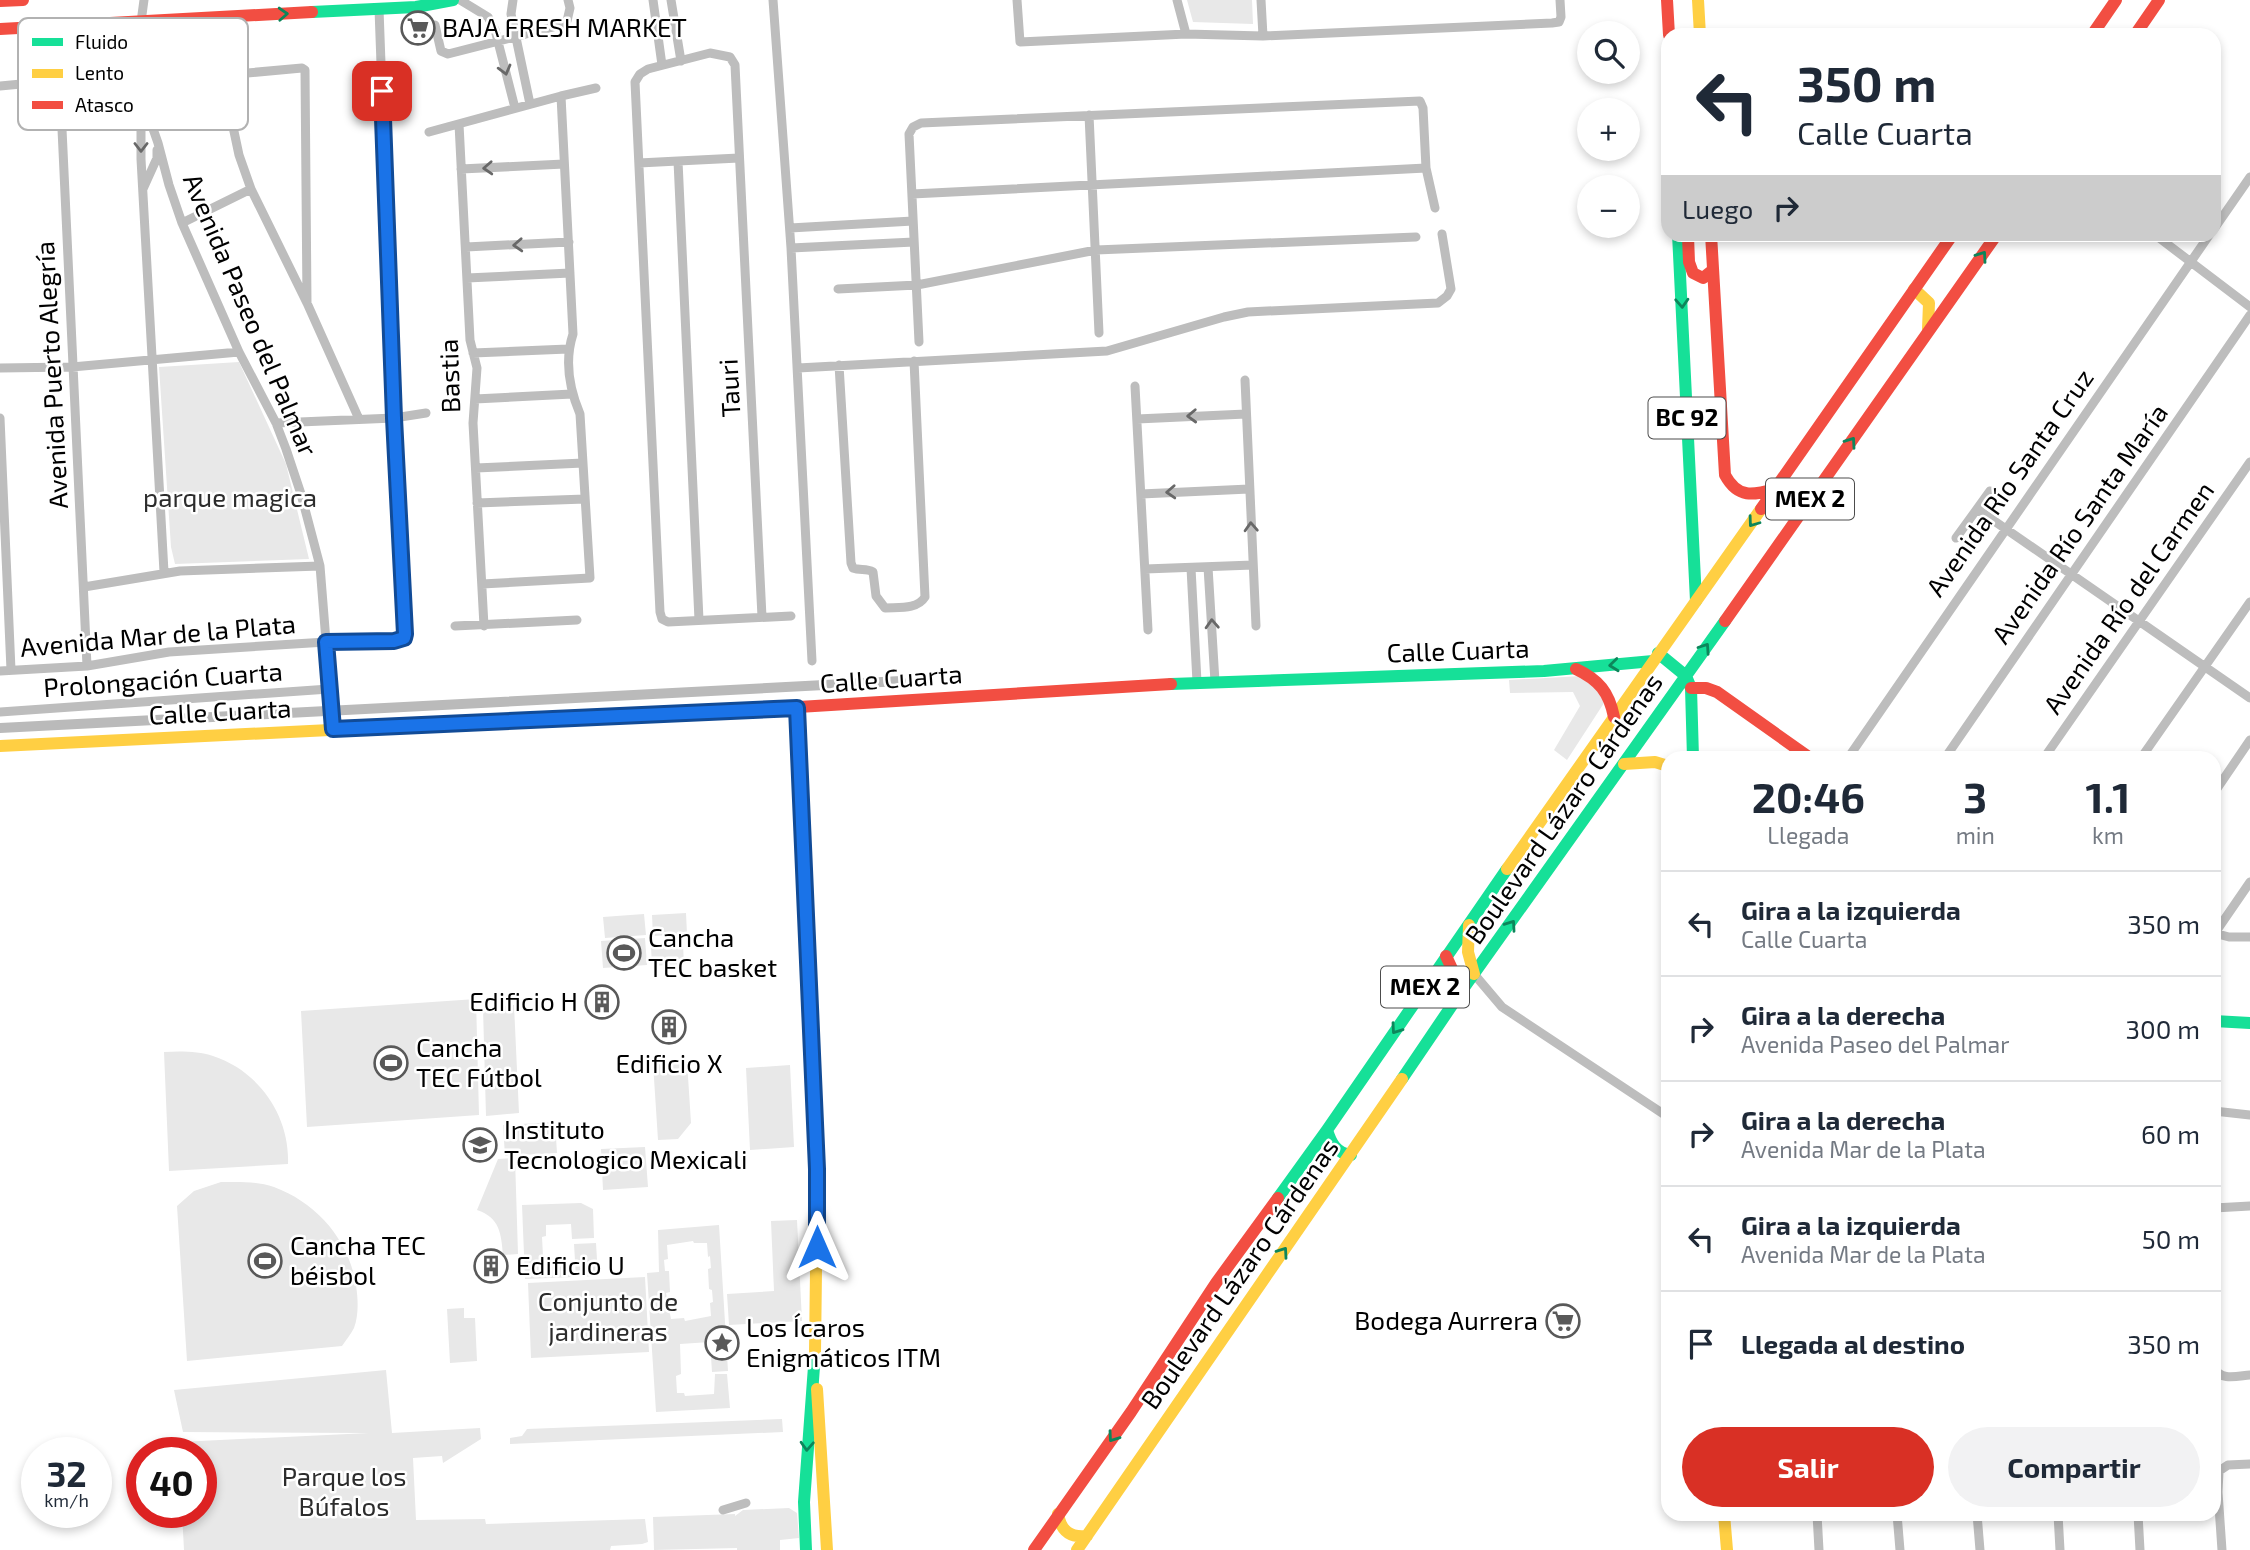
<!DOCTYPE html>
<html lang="es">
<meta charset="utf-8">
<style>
body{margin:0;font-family:"Exo 2",sans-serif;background:#f2f2f3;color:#1f2937;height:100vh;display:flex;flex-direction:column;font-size:26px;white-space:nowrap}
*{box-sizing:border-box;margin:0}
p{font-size:23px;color:#747a83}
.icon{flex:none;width:38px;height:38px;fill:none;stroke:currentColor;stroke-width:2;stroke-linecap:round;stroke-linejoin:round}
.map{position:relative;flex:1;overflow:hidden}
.side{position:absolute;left:1661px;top:751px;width:560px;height:770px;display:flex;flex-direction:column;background:#fff;border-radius:21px;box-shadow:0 4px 10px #0003}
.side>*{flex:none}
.banner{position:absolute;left:1661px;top:28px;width:560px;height:214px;border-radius:21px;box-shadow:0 4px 10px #0003;background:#fff;color:#1f2937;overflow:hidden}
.buttons{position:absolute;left:1577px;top:21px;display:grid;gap:14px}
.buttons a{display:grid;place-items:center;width:63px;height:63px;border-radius:50%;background:#fff;box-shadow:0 4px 10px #0003;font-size:35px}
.speed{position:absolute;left:21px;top:1437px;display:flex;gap:14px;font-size:35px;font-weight:700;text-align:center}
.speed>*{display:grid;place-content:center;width:91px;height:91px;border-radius:50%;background:#fff;box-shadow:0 4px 10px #0003;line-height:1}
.speed small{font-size:18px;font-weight:400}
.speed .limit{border:10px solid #d22;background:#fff;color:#111}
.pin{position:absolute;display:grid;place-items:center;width:60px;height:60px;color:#fff;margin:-30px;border-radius:14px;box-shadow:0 4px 10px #0006}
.me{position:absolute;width:77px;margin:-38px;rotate:0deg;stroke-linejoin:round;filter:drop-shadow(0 0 5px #0008)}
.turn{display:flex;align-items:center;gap:24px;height:147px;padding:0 21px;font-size:32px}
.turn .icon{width:91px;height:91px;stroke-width:2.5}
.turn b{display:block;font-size:49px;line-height:60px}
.then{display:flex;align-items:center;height:66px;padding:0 21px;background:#0003;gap:14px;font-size:26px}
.eta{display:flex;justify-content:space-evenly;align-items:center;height:119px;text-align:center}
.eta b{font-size:42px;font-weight:700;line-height:49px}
.cta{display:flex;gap:14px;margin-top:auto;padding:14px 21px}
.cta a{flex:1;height:80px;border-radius:42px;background:#d93025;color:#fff;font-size:28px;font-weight:700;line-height:80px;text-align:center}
.cta a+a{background:#f2f2f3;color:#1f2937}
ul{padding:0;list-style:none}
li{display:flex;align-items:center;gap:21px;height:105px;padding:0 21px;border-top:2px solid #e0e1e3}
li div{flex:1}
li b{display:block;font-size:26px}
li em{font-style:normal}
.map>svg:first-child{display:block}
</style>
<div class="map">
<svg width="2250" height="1550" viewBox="0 0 2250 1550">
<rect width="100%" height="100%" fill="#fff"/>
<path fill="#e8e8e8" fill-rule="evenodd" d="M1187,0H1252L1253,24L1193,22Z
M239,362L286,464L309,559L175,564L171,547L159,367Z
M1581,676L1601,688L1604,703L1567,760L1554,750L1580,706L1573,692L1510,693L1509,680Z
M686,913L687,934L653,936L652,915Z
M644,914L646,935L605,938L603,917Z
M645,938L647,965L603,968L601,941Z
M683,945L684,964L652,966L651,947Z
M476,999L479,1115L307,1127L301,1011Z
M514,1005L519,1113L486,1116L483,1008Z
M164,1052C180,1051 198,1051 213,1056C259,1071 290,1116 288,1164L169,1171Z
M687,1061L691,1123L678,1139L658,1140L653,1063Z
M790,1065L794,1147L750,1150L746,1068Z
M555,1122L557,1153L505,1156L503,1125Z
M645,1147L648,1187L603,1190L601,1149Z
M515,1158L518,1254L503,1255C501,1233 500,1218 477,1210L498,1159Z
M221,1182C239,1182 257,1181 274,1187C317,1203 349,1240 356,1285C358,1299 359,1314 354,1328C351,1334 346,1340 342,1346L187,1361L177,1206L194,1191Z
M581,1203L593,1209L594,1238L572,1239L571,1224L546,1225V1236L542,1237L543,1256H546L547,1267L574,1266V1277L525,1279L522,1205Z
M797,1220L802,1321L729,1325L727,1294L774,1291L771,1221Z
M719,1225L728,1371L712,1372L710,1342L680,1344L681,1374L676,1376L677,1393H684L685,1396L714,1394L715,1374H727L730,1408L656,1412L647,1273L659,1272L658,1230ZM693,1241L694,1243H707L708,1257L710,1256L711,1268L708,1269L709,1289L712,1290L713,1302L710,1303L711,1316L685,1321L684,1318L671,1319L666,1293L670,1292L669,1271H665L664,1260L668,1259L667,1245Z
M596,1243L598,1276L576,1277L574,1244Z
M645,1277L649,1352L531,1358L528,1283Z
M464,1308V1318H475L477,1361L450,1363L447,1309Z
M386,1370L392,1433L480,1428L481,1439L443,1463L442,1456L413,1458L416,1520L485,1519L486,1524L645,1519L648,1542L642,1544L611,1546L610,1550H184L182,1512H201V1452H179V1442L369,1433L183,1432L174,1390Z
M782,1419L783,1432L510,1444V1438L522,1436L527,1429Z
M789,1508L797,1513L799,1538L780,1540V1550H737V1548L654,1550L653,1517L735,1514V1516L743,1510Z"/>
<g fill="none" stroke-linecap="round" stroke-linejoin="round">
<path stroke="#bababa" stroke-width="10" d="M0,728L901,681"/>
<path stroke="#bdbdbd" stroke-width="9" d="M144,0L141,22L144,103L158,143L169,185L182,223L239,352L276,423L286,449L301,494L320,566L333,729
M460,0L488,17L495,30L515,108
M513,0L511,14L530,104
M653,0L662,65
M671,0L681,61
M773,0L791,248L812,661
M1017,0L1020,42L1186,34L1263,36L1552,23L1559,22L1561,17L1560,0
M1177,0L1186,34
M1261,0L1263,36
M435,25L441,51L448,54L561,25L567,21L570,8L568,0
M0,86L53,81L58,82L60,86L87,666
M561,96L596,88
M144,105L141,120V159L164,572
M1089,115L1099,333
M459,124L470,340L477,368L473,423L484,626
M429,132L561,96L573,334C564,362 569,388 580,414L590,578L482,584
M639,163L678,161
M461,169L564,164
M143,189L157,158V150
M912,194L1426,168
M182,223L251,189
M790,228L913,221
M2214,229L2250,177
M2154,234L2250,307
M466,247L569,242
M791,248L914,242
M467,278L570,273
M838,289L917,285L1096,250L1416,237
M307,303L305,70L302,68L236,74L232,75L231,80L232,122L239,155L251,189L307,303L359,419
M919,342L909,134L913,127L921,123L1420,101L1423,108L1426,168L1435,208
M473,353L568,349
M839,365L851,563L853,568C860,571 866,568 873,572L876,596L885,608C898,607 917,610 925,597L914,361
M0,368L72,367L239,352
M798,368L1107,351L1224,317L1248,312L1438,303L1447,296L1451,289L1442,234
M1245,380L1256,626
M1135,386L1148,630
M475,399L572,394
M0,418L11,670
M1137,419L1246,414
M276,423L394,418L426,413
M476,468L583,463
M1141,494L1249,489
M477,503L585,499
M1977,509L2250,698
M1956,538L1990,491
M1208,567L1215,682
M1191,568L1197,682
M1145,569L1253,565
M84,587L180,571L320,566
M762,617L735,65L730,57L710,53L648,69L640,74L635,82L660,612L662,619L668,622L791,616
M699,620L678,161L739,158
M455,626L577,620
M0,671L87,666L169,652L326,642L393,641L404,638L405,633L394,418L379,9
M0,712L329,689
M1848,758L2210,234
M1945,758L2250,315
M2044,758L2250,462
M2141,758L2250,602
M2214,793L2250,740
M2214,933L2229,937H2250
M2215,933L2250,882
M1474,974L1502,1007L1668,1117
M2214,1111L2250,1115
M2214,1208L2250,1206
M2214,1368C2221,1381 2237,1376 2250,1375
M723,1510L746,1503
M1817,1514L1819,1550
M1897,1514L1900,1550
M1977,1514L1980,1550
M2058,1514L2060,1550
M2138,1514L2140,1550
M2222,1550L2218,1492L2219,1471L2228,1465L2250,1464"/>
<path stroke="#16e098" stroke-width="12" d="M312,12L416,7L453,0
M1678,234L1696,601
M1658,653L1686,676L1691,688L1693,758
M1171,684L1544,671L1653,661
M411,726L748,710
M2214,1021L2250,1023
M1402,1079L1463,989L1725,621
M1327,1130C1331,1143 1336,1153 1351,1155
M1278,1198L1327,1130L1507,869
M806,1550L804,1502L815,1353"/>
<path stroke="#ffcf43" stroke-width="12" d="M1698,0L1700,35
M1914,289L1929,303L1928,329
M0,746L411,726
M1624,764L1655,762L1668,766
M1507,869L1761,509
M1469,925L1468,952L1474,974
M812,1071L817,1187L815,1353
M817,1389L827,1550
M1058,1514C1061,1531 1070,1538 1087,1536
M1724,1514L1727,1550
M1077,1550L1402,1079"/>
<path stroke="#f24e42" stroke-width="12" d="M1667,0L1669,35
M0,1L23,0
M0,29L312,12
M2092,35L2116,0
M2135,35L2159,0
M1711,234L1725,475C1738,499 1753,495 1776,489
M1688,236L1689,262L1693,273L1703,278L1713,270
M1761,509L1953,234
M1725,621L1997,234
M1576,669C1599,680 1609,692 1614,717
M1691,688H1706L1717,692L1810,758
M797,708L812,1071
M748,710L1171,684
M1446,956L1454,973L1456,999
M1034,1550L1131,1412L1216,1283L1278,1198"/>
</g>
<defs><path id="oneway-chevron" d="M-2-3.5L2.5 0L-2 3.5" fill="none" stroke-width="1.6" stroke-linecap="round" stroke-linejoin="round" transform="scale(1.75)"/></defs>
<g stroke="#0d865b">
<use href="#oneway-chevron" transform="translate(283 14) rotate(-3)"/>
<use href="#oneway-chevron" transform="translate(1982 256) rotate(-55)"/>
<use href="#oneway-chevron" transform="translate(1682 303) rotate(87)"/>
<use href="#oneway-chevron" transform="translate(1851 442) rotate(-55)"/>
<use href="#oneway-chevron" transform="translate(1753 522) rotate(126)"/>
<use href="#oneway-chevron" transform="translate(1705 648) rotate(-56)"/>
<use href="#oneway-chevron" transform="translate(1614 665) rotate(174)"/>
<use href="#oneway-chevron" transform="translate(1511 925) rotate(-55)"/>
<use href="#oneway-chevron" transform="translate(1396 1029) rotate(125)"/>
<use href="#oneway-chevron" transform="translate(1283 1252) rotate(-55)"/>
<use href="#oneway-chevron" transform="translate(1113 1437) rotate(125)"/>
<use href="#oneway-chevron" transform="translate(807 1446) rotate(93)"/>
</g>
<g stroke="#686868">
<use href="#oneway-chevron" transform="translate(505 70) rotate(75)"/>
<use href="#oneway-chevron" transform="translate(141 147) rotate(90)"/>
<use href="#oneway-chevron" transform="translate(488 168) rotate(177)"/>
<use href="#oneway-chevron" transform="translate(518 245) rotate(177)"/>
<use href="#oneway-chevron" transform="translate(1192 416) rotate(178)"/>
<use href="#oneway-chevron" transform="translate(1171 492) rotate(177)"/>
<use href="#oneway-chevron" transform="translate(1251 527) rotate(-93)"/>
<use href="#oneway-chevron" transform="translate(1212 624) rotate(-93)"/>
</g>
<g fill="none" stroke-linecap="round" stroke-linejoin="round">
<defs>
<path id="route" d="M382,91L394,418L405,634L404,638L394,641L326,642L333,729L797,708L817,1169V1247"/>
</defs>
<use href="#route" stroke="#114b97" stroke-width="18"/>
<use href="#route" stroke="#1a73e8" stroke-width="12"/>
</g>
<defs>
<symbol id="supermarket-ring" viewBox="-11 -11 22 22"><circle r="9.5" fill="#fff" stroke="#595959" stroke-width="1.5"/><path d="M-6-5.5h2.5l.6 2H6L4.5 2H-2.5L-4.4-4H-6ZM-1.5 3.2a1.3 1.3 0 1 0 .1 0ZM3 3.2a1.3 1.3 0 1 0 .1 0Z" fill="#595959"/></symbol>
<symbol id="stadium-ring" viewBox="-11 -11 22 22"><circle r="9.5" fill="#fff" stroke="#595959" stroke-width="1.5"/><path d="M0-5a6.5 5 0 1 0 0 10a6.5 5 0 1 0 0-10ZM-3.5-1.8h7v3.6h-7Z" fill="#595959"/></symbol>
<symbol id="building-ring" viewBox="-11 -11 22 22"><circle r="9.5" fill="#fff" stroke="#595959" stroke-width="1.5"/><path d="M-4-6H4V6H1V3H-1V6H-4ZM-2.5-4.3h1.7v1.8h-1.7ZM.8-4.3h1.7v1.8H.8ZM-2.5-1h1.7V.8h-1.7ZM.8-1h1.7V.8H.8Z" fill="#595959"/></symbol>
<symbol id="university-ring" viewBox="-11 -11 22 22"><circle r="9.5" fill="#fff" stroke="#595959" stroke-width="1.5"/><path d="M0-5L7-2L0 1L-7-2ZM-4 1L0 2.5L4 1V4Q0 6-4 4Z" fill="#595959"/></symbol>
<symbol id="sight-ring" viewBox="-11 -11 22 22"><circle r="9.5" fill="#fff" stroke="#595959" stroke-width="1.5"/><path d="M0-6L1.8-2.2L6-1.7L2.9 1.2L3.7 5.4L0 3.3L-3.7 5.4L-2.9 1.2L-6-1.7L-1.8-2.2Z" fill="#595959"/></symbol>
</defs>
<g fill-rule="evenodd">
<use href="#supermarket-ring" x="399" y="9" width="38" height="38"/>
<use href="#stadium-ring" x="605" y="934" width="38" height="38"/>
<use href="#building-ring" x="583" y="983" width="38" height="38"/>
<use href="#building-ring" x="650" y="1008" width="38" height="38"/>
<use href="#stadium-ring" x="372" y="1044" width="38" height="38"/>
<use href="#university-ring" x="461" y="1126" width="38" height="38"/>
<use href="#stadium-ring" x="246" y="1242" width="38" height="38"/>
<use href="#building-ring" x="472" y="1247" width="38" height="38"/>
<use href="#supermarket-ring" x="1544" y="1302" width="38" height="38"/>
<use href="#sight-ring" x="703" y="1324" width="38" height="38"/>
</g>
<g text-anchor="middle" stroke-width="5" stroke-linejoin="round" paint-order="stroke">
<g fill="#fff" stroke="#4c4c4c" stroke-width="2">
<rect x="1648.5" y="397.5" width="77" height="41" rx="5"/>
<rect x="1766" y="478.5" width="88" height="41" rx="5"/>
<rect x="1381" y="966.5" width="88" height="41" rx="5"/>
</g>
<g font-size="24" font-weight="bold" fill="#000">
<text x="1687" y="426">BC 92</text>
<text x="1810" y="507">MEX 2</text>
<text x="1425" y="995">MEX 2</text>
</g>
<g font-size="26" fill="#000" stroke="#fff" text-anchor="start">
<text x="442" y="37">BAJA FRESH MARKET</text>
<text x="648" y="947">Cancha<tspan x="648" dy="30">TEC basket</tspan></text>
<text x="578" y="1011" text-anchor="end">Edificio H</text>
<text x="416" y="1057">Cancha<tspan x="416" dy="30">TEC Fútbol</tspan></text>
<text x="669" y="1073" text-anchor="middle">Edificio X</text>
<text x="504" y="1139">Instituto<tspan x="504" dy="30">Tecnologico Mexicali</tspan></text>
<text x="290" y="1255">Cancha TEC<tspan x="290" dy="30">béisbol</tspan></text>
<text x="516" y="1275">Edificio U</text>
<text x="1538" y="1330" text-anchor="end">Bodega Aurrera</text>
<text x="746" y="1337">Los Ícaros<tspan x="746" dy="30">Enigmáticos ITM</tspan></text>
</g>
<g font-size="26" fill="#000" stroke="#fff">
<text transform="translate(250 315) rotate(67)" y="9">Avenida Paseo del Palmar</text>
<text transform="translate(52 375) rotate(-93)" y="9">Avenida Puerto Alegría</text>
<text transform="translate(450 376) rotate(-92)" y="9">Bastia</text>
<text transform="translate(730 388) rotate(-93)" y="9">Tauri</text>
<text transform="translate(2010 483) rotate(-55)" y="9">Avenida Río Santa Cruz</text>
<text transform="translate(2080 524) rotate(-55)" y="9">Avenida Río Santa María</text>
<text transform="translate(2129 598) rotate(-55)" y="9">Avenida Río del Carmen</text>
<text transform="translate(158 636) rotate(-5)" y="9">Avenida Mar de la Plata</text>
<text transform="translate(1458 651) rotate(-2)" y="9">Calle Cuarta</text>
<text transform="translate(891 679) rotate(-4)" y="9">Calle Cuarta</text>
<text transform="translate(163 680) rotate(-4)" y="9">Prolongación Cuarta</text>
<text transform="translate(220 712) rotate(-3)" y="9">Calle Cuarta</text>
<text transform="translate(1564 809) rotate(-55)" y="9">Boulevard Lázaro Cárdenas</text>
<text transform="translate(1240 1274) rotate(-55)" y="9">Boulevard Lázaro Cárdenas</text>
</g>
<g font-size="26" fill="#2c2c2c" stroke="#fff">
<text x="230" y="507">parque magica</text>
<text x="608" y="1311">Conjunto de<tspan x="608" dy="30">jardineras</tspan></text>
<text x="344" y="1486">Parque los<tspan x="344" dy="30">Búfalos</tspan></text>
</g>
</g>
<rect x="18" y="18" width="230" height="112" rx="10" fill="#fff" stroke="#b2b2b2" stroke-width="2"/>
<rect x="32" y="38" width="31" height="8" fill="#16e098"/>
<rect x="32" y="69" width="31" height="9" fill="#ffcf43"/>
<rect x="32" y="101" width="31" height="8" fill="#f24e42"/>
<g font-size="19" fill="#000">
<text x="75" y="49">Fluido</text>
<text x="75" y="80">Lento</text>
<text x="75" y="112">Atasco</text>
</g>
</svg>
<div class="buttons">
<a><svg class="icon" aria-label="search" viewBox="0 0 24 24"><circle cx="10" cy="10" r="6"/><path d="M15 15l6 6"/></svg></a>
<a>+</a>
<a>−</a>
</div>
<div class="speed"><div>32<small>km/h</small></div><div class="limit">40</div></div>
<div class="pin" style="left:382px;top:91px;background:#d93025"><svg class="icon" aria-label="arrive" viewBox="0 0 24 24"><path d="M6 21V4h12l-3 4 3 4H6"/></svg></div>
<svg class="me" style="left:817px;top:1247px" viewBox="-20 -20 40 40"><path d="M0-17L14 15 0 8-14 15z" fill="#1a73e8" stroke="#fff" stroke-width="4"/></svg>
<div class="banner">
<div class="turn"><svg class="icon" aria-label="left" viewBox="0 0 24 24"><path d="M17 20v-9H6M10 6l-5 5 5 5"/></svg><div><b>350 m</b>Calle Cuarta</div></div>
<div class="then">Luego<svg class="icon" aria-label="right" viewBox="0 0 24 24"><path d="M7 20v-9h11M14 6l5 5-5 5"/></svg></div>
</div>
<section class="side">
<div class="eta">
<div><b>20:46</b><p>Llegada</p></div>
<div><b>3</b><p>min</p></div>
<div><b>1.1</b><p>km</p></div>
</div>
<ul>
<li><svg class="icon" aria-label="left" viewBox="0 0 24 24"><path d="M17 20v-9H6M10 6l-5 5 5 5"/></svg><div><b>Gira a la izquierda</b><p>Calle Cuarta</p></div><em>350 m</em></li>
<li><svg class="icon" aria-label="right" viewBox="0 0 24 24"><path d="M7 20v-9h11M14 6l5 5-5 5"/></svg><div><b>Gira a la derecha</b><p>Avenida Paseo del Palmar</p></div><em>300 m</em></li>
<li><svg class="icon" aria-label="right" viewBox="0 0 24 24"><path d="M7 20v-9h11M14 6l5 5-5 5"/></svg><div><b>Gira a la derecha</b><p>Avenida Mar de la Plata</p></div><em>60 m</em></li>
<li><svg class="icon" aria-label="left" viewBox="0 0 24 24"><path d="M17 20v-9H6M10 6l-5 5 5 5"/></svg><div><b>Gira a la izquierda</b><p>Avenida Mar de la Plata</p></div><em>50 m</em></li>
<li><svg class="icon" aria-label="arrive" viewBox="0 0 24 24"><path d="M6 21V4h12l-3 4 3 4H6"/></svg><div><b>Llegada al destino</b></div><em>350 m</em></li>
</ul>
<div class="cta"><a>Salir</a><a>Compartir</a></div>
</section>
</div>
